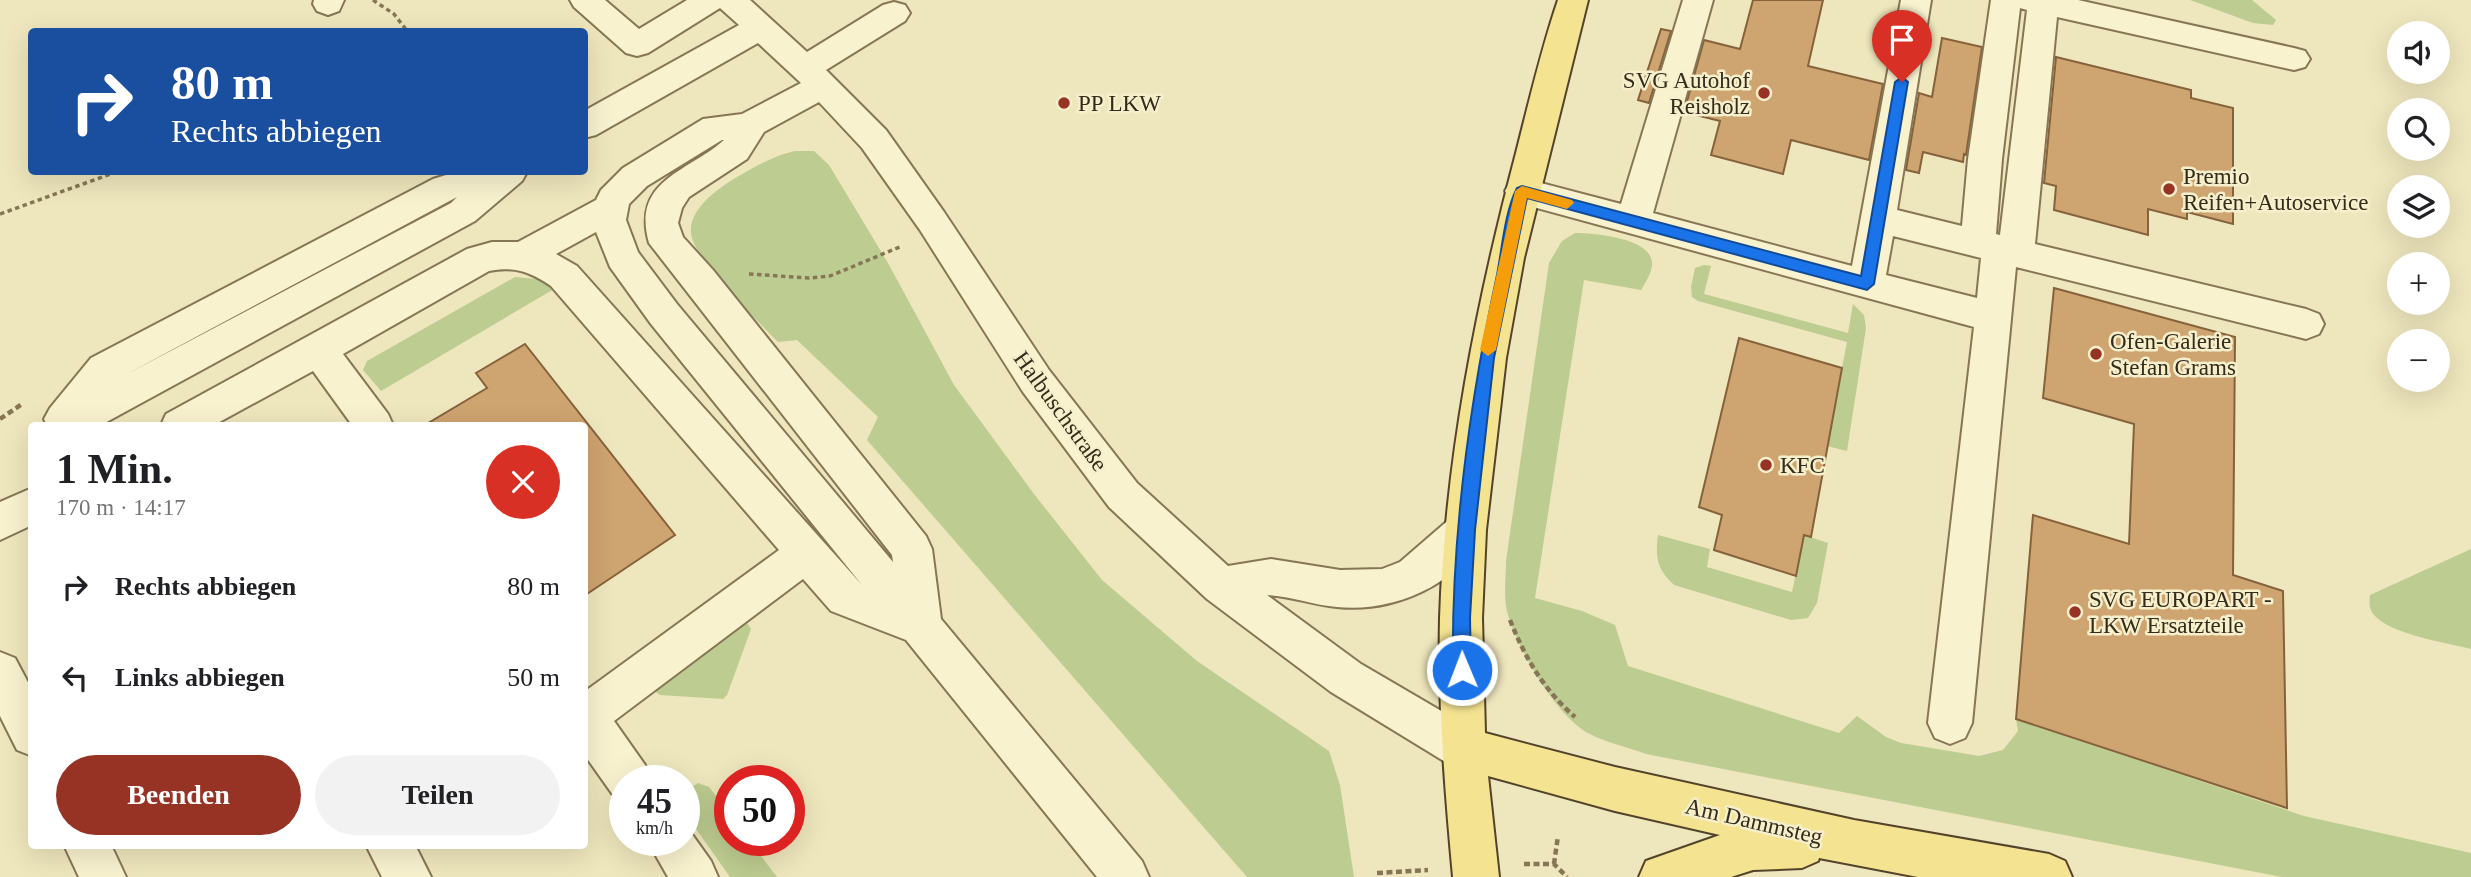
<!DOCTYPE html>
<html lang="de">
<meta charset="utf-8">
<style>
body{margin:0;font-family:"Times New Roman",serif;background:#f2f2f2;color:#202124;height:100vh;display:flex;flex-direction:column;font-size:26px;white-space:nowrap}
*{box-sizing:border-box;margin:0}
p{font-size:23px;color:#757577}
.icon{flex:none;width:38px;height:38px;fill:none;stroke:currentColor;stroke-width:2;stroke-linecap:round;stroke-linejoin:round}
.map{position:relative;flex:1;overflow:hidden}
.sheet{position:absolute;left:28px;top:422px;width:560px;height:427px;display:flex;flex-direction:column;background:#fff;border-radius:7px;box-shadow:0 7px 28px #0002}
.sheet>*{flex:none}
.banner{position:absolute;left:28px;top:28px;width:560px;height:147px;border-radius:7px;box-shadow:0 7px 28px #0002;background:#1a4fa0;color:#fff;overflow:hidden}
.buttons{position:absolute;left:2387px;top:21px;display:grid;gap:14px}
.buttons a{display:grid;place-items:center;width:63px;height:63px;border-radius:50%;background:#fff;box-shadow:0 7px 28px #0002;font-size:35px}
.speed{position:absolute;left:609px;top:765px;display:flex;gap:14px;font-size:35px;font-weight:700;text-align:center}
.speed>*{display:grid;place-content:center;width:91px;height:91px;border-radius:50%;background:#fff;box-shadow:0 7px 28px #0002;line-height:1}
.speed small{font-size:18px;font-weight:400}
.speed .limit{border:10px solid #d22;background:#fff;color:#111}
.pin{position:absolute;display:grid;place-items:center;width:60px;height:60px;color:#fff;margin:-72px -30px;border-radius:50% 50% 50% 0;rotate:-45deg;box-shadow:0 0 7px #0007}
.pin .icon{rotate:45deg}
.me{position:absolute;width:77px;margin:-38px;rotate:359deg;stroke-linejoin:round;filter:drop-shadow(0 0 5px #0008)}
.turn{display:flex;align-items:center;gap:24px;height:147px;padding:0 28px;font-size:32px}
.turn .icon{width:91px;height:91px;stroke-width:2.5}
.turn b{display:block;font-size:49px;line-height:60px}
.round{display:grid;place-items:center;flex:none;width:74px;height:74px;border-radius:37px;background:#f2f2f2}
.overview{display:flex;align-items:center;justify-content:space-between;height:119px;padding:0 28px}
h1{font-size:42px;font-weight:700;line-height:52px}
.action{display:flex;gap:14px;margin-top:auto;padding:14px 28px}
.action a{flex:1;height:80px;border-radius:42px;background:#963324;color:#fff;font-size:28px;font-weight:700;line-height:80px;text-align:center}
.action a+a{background:#f2f2f2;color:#202124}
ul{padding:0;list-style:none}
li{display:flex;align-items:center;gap:21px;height:91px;padding:0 28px}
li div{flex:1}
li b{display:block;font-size:26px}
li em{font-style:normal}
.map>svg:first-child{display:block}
</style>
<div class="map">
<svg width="2471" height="877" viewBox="0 0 2471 877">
<rect width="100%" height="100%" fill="#eee6bc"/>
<path fill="#bdcc90" d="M2190,0H2252L2276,20L2273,25L2253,23Z
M795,151H814L829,165L888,263L954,385L1034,494L1102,580L1197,661L1329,751L1340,785L1354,877H1247L867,440L878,417L797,340L778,342C758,321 693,259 691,233C689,210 715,191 732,180C753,168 772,156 795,151Z
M1575,233C1594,233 1653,238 1652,264C1652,273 1645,283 1641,290L1584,280L1535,598L1582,611L1615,625L1628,666L1839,733L1857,716L1886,737L1901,743L1979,756L2003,750L2018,731L2016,719L2304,816L2471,853V877H2282L1646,754C1628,747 1607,743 1590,734C1557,718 1518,649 1508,615C1503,599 1506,578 1506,561L1549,263L1562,241Z
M1704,265L1711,266L1704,294L1848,333L1853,304L1864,315L1866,328L1847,451L1827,446L1847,342L1698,301L1692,297L1691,287L1695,268Z
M515,277L547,280L554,289L381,391L363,370L367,361Z
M1658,535L1710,549L1707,567L1792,592L1804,535L1828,543L1817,603L1808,618L1791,620L1674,585C1657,569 1655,558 1658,535Z
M2471,549V649C2447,643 2391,634 2375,616C2369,610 2369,603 2370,595Z
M741,623H747L751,629L727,695L723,699L660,695L652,689Z
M698,783L709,787L730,814V840H749L777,877H730L684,812L685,792Z"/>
<path fill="#cea470" stroke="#85623b" stroke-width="2" d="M1753,0H1823L1808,66L1883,84L1869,160L1791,140L1783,174L1711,155L1720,121L1684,112L1704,40L1740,49Z
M1661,29L1671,31L1649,103L1638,100Z
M1942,38L1982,47L1966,155L1964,154L1963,162L1923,152L1919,173L1906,170L1919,93L1932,97Z
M2056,57L2191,90V98L2233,108V224L2187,212V219L2148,209V235L2054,210L2056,186L2044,183Z
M2054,288L2235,337L2233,575L2283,591L2287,808L2016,719L2033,515L2129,544L2134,424L2043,398Z
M1739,338L1842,368L1811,537L1804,535L1796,576L1714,550L1722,515L1699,507Z
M525,344L675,535L584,596V425H425L487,388L476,373Z"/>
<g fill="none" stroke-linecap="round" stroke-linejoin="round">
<defs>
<path id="minor" d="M314,0H344L339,11L328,15L317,11L313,4Z
M570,0H605L639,29L687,0H750L807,52L883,5L894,2L905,5L910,13L905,21L826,70L886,130L944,212L1049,370L1137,483L1228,566L1271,559L1340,570L1382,569L1400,562L1452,517L1466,512L1480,517L1486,530C1461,584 1394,613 1337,607C1313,605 1291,596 1267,595L1361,664L1479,733L1485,748L1479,763L1463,769L1447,763L1331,692L1207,599L1109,507L1023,392L920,230L862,148L819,102L764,132L747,159L689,197L682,208L678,223L683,237L713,270L926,536L932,549L941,619L1142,861L1149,877H1097L906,640L831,611L803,579L614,721L645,765L651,780H625V800L613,795L584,754V692L779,550L551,286C530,272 515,266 489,271L343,354L388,414L393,425H352L313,371L214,425H161L166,414L467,249L492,242H518L596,200L601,190L623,168L703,119L742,114L801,83L758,43L596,135L584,138V111L739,25L720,8L648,53L637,56L626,53L574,7ZM722,140H724C688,172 631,180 649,243L892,555L893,562L677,304L638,252L626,220L629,204L647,186ZM596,232L610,267L651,324L862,585L577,266L556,254Z
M1683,0H1713L1653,213L1852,266L1901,0H1931L1897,210L1962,226L1968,159L1991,0H2078L2294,48L2305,51L2310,59L2305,67L2294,70L2057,17L2035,244L2306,309L2319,314L2324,324L2319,334L2306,339L2016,267L1972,723L1965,738L1950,744L1935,738L1928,723L1974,327L1522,204L1510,200L1505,191L1510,182L1522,178L1621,204ZM2020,8L2027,10L2000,235L1996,234L2002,159ZM1893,236L1981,258L1977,298L1886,275Z
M456,172H527L522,181L475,221L101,425H47L44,419L50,408L91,358L433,179ZM457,197L451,203L125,375Z
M32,488V525L0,540V502Z
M0,652L15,658L32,690V756L17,750L0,716Z
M684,823L711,861L718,877H668L647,840H684Z
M64,845H111L126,877H79Z
M366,845H415L431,877H382Z"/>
<path id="major" d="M1558,0H1588L1524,258L1506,358L1486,530L1482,618L1485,733L1615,767L1854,820L2049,854L2065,861L2072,877H1918L1819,858L1818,861L1802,868L1753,870L1731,877H1639L1646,861L1720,835L1615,811L1488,776L1499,877H1453C1445,791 1438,705 1440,618C1445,461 1476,305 1516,153C1529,102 1541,50 1558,0Z"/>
</defs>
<use href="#minor" stroke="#867655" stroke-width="4"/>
<use href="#major" stroke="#53432a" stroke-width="4"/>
<path stroke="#867655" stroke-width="3.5" stroke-dasharray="4.5 3.5" stroke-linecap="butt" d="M373,0L394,14L408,32
M0,214L116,172
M749,274L809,278L830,276L902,246"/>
<path stroke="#867655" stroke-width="4.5" stroke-dasharray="6 3.5" stroke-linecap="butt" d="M0,419L22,404
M1510,620C1525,658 1544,690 1575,717
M1524,864H1554L1567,877
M1554,864L1558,836
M1377,873L1428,870"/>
<use href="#minor" fill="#f9f2cf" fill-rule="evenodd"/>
<use href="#major" fill="#f4e391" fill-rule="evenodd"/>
</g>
<path fill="#1a73e8" stroke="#114b97" stroke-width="2" d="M1902,77L1908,82L1874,284L1867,290L1527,198L1494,358L1475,530L1470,618L1471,670L1468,676L1462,679L1456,676L1453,670C1451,538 1469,405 1497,275C1502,249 1505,211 1517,188L1522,186L1861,276L1895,82Z"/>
<path fill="#f59e0b" d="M1522,186L1572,200L1574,203L1567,209L1527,198L1496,350L1488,356L1480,350L1515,191Z"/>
<g fill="#963324" stroke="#f6efcb" stroke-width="2.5">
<circle cx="1764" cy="93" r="7"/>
<circle cx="1064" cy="103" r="7"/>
<circle cx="2169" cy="189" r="7"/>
<circle cx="2096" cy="354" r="7"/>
<circle cx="1766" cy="465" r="7"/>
<circle cx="2075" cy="612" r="7"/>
</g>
<g text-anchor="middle" stroke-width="5" stroke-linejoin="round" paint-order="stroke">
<g font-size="23" fill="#352b1a" stroke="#f6efcb" text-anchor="start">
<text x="1750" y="88" text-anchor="end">SVG Autohof<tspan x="1750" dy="26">Reisholz</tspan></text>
<text x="1078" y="111">PP LKW</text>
<text x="2183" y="184">Premio<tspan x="2183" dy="26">Reifen+Autoservice</tspan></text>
<text x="2110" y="349">Ofen-Galerie<tspan x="2110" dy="26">Stefan Grams</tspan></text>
<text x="1780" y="473">KFC</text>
<text x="2089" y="607">SVG EUROPART -<tspan x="2089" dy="26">LKW Ersatzteile</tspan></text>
</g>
<g font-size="23" fill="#352b1a" stroke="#f6efcb">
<text transform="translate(1061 411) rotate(54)" y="8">Halbuschstraße</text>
<text transform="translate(1754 821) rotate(13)" y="8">Am Dammsteg</text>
</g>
</g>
</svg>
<div class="buttons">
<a><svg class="icon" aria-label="sound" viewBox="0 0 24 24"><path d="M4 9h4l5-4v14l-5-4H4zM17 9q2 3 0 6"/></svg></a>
<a><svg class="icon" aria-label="search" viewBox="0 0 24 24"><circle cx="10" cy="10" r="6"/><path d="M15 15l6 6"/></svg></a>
<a><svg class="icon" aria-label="layers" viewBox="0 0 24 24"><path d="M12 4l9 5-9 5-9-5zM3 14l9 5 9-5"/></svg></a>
<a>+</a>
<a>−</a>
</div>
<div class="speed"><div>45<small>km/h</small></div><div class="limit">50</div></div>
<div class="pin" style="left:1902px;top:82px;background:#d93025"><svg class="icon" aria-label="arrive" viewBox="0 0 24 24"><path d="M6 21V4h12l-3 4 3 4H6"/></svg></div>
<svg class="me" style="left:1462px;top:670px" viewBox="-20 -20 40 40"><circle r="17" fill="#1a73e8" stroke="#fff" stroke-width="3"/><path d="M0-11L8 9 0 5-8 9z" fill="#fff"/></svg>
<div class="banner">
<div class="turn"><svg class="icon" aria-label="right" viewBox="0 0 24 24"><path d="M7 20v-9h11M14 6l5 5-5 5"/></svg><div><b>80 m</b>Rechts abbiegen</div></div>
</div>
<section class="sheet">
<div class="overview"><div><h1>1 Min.</h1><p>170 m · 14:17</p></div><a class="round" style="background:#d93025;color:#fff"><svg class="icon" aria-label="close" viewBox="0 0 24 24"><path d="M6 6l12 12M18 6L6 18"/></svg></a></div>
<ul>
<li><svg class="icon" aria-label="right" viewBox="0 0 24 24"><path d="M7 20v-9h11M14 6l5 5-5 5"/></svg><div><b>Rechts abbiegen</b></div><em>80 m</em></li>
<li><svg class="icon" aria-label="left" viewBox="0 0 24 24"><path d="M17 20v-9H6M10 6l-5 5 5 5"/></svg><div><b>Links abbiegen</b></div><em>50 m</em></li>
</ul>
<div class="action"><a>Beenden</a><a>Teilen</a></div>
</section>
</div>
